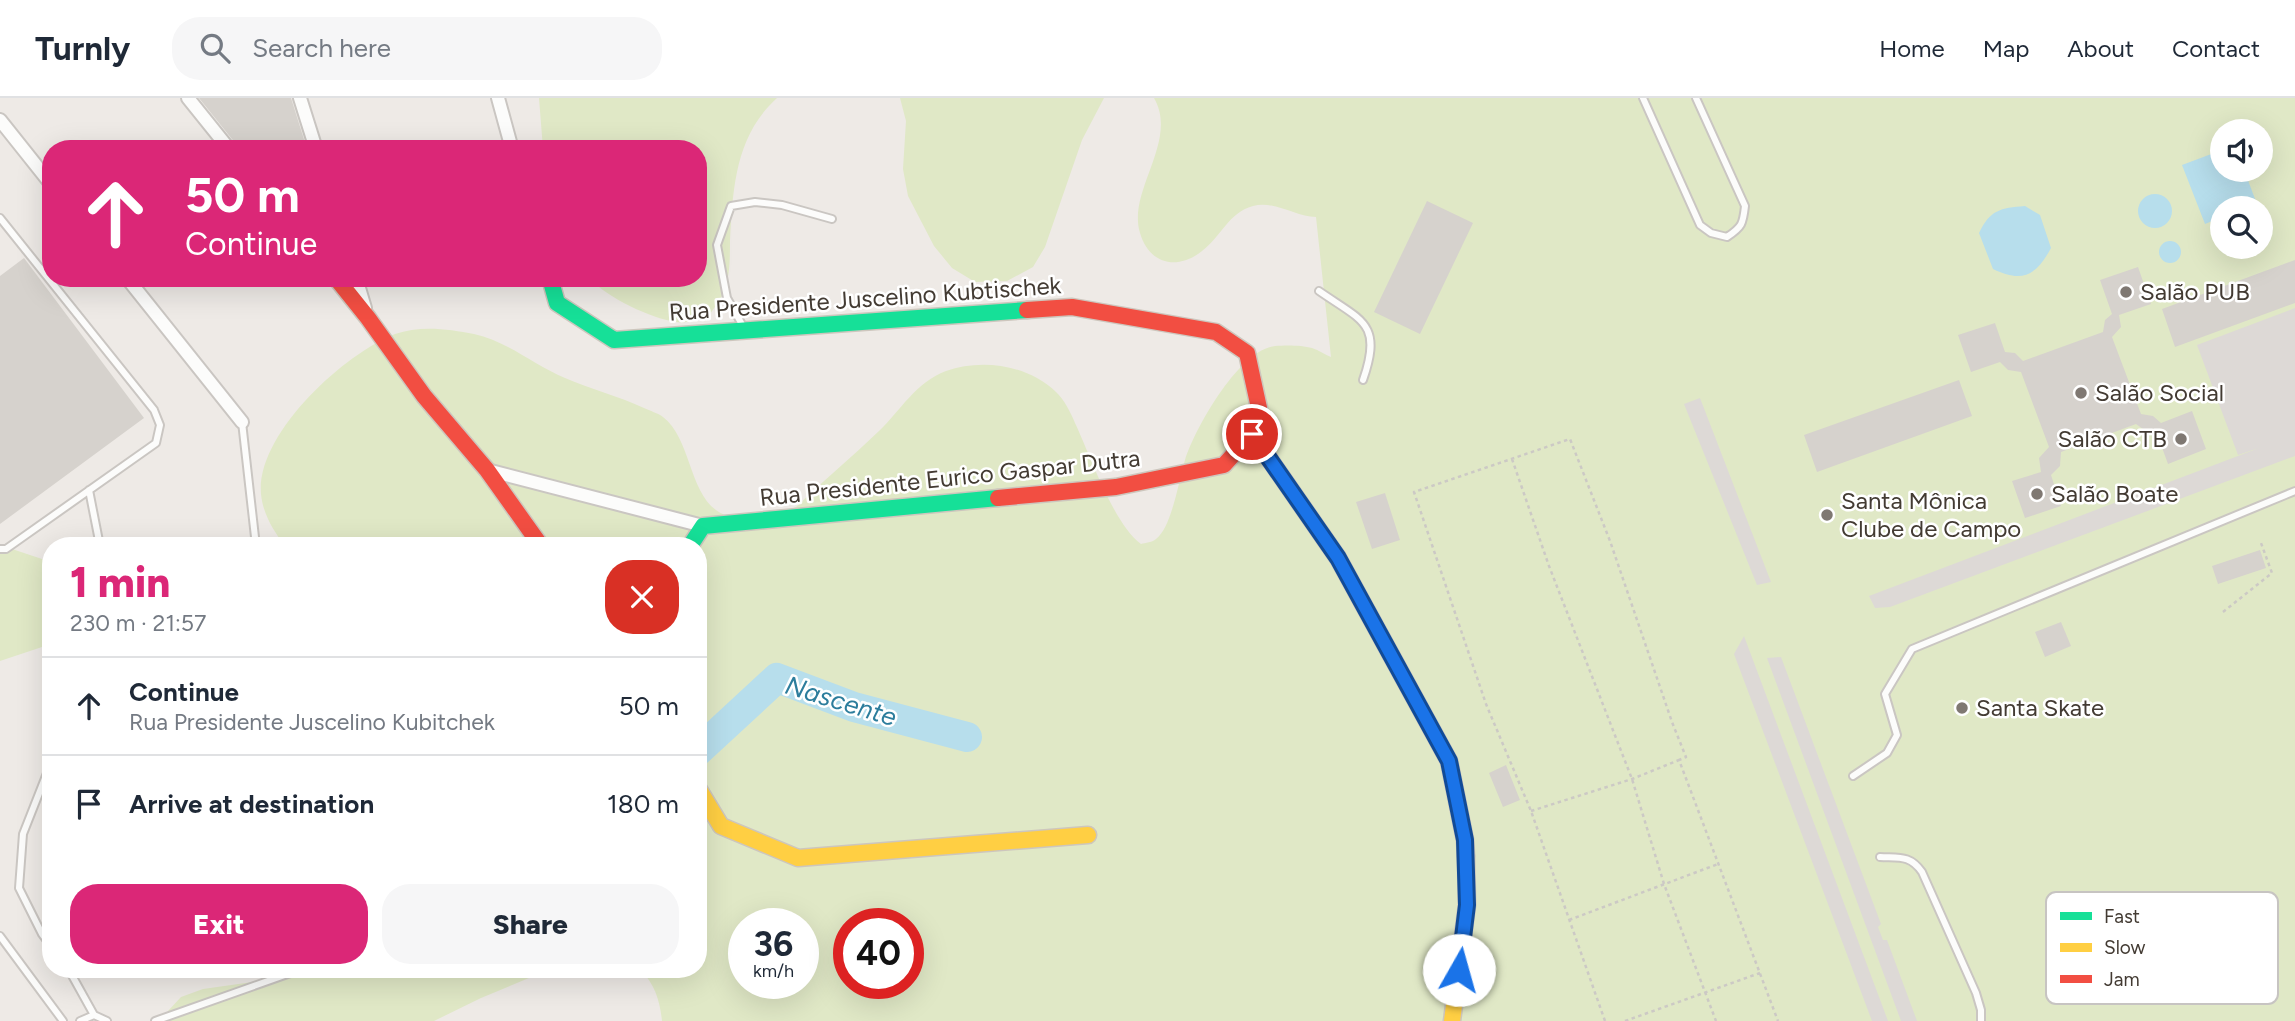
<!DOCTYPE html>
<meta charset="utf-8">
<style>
body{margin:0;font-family:Figtree,sans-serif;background:#f6f6f7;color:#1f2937;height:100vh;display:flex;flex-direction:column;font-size:26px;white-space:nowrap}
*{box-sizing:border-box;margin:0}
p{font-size:23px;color:#747a83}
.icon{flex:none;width:38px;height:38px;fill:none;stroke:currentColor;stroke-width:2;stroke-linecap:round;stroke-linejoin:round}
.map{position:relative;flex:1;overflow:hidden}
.details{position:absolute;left:42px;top:439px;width:665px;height:441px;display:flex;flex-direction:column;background:#fff;border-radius:28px;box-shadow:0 7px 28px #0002}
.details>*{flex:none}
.hud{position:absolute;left:42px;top:42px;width:665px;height:147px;border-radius:28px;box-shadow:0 7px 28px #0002;background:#db2777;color:#fff;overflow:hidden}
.fabs{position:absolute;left:2210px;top:21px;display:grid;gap:14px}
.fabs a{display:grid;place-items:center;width:63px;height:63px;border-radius:50%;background:#fff;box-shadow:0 7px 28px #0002;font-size:35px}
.speed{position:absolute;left:728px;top:810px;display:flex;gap:14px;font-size:35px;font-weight:700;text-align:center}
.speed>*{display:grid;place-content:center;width:91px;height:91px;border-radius:50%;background:#fff;box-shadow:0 7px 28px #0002;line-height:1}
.speed small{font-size:18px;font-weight:400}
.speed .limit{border:10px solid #d22;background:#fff;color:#111}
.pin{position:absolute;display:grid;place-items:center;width:60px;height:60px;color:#fff;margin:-30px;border:4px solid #fff;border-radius:50%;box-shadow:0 2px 7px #0007}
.me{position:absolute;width:77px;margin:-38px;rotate:7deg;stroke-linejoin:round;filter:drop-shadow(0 0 5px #0008)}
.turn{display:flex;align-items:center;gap:24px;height:147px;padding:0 28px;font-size:32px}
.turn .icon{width:91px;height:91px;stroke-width:2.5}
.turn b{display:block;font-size:49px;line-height:60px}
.round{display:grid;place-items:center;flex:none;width:74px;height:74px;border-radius:28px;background:#f6f6f7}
.head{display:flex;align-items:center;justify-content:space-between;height:119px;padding:0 28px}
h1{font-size:42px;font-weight:800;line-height:52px;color:#db2777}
.primary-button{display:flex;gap:14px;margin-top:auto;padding:14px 28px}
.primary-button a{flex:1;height:80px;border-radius:28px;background:#db2777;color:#fff;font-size:28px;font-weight:800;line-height:80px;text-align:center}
.primary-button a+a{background:#f6f6f7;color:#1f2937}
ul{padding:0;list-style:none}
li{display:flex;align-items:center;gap:21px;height:98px;padding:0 28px;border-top:2px solid #e0e1e3}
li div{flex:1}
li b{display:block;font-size:26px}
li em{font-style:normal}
header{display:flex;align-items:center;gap:42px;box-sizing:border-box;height:98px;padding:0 35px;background:#fff;border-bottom:2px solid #e0e1e3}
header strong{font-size:33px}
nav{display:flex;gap:38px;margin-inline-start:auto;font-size:24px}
.search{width:490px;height:63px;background:#f6f6f7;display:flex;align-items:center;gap:18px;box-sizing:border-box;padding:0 24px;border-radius:28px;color:#747a83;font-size:26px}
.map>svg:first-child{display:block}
</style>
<header>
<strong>Turnly</strong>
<div class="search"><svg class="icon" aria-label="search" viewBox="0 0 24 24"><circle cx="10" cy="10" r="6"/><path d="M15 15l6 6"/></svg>Search here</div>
<nav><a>Home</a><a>Map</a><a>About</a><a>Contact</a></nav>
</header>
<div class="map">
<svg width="2295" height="923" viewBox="0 0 2295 923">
<rect width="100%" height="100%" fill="#eeeae6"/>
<path fill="#e0e8c6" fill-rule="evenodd" d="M539,0H777C735,38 733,90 730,143C730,160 730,181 723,196C719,204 713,211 708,219C698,221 686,226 676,224C650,220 608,200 589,180H698V51H543Z
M900,0H1104L1082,42L1045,149L1033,169L1007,183L975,184L952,170L934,148L908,98L903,71L906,23Z
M1154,0H2295V923H662C660,903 655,887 641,872H698V448H285C273,432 263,416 261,396C256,336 344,256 395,236C420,227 449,231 474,236C507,243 534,267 565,280C591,291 618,298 644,310C650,313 658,315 663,319C694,343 688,406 728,418C734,420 743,418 750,417C767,417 780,416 796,409C823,383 852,359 879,333C900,313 916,284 946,273C982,260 1028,267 1056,294C1064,301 1071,315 1075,325C1091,359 1113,425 1141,446C1145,445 1153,444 1156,441C1172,429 1179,381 1185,362C1195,330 1239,252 1275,248C1285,247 1302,247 1312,250C1319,252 1325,257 1331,259L1316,119C1296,119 1274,102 1253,108C1228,115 1221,139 1202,153C1177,173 1149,166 1140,135C1127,93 1179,43 1154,0ZM2222,33H2261V72H2222ZM2222,110H2261V149H2222ZM744,826H803V886H744ZM849,826H908V886H849Z
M0,447L51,464V546L0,563Z
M325,872H548L481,900L434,923H169L168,913L181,899L203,891L316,875Z"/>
<path fill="#ddd9d6" d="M2295,210V358L1890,509L1875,510L1869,498L2259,350L2238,357L2197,247Z
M1700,300L1771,484L1757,487L1684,306Z
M1744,538L1888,923H1872L1734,556Z
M1781,559L1881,826L1878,829L1883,842H1887L1917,923H1901L1767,560Z"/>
<path fill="#b7deec" d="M2222,52V72H2244L2257,106L2247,110H2222V119L2205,126L2182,67Z
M2138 113a17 17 0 1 1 34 0a17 17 0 1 1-34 0Z
M2025,108L2040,117L2051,150C2036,178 2022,185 1993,171L1979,135C1990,112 2000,110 2025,108Z
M2159 154a11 11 0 1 1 22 0a11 11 0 1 1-22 0Z"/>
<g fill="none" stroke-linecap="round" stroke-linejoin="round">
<path stroke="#b7deec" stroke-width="30" d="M698,653L777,580L854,609L967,639"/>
</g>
<path fill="#d6d2cd" d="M199,0H291L307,51H238L236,46Z
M1427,103L1473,125L1420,236L1374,214Z
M24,160L144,320L0,426V178Z
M2295,162V205L2175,249L2162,211Z
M2138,169L2151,206L2119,217L2121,229L2112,239L2141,316L2153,318L2161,325L2192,313L2206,351L2168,366L2156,333L2147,334L2136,326L2061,354L2060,368L2051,377L2061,408L2025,420L2012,383L2041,374L2039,360L2049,349L2021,274L2008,272L2000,264L1971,274L1958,237L1995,225L2005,254L2015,255L2023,263L2103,234L2105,222L2112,216L2100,182Z
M1959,282L1972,318L1817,374L1804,337Z
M1385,395L1400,442L1372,451L1356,404Z
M2260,452L2266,470L2218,486L2212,468Z
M2061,524L2071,548L2045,559L2035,534Z
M1506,667L1520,702L1503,709L1489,675Z"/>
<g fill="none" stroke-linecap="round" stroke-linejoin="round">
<defs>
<path id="lane" d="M1643,0L1700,127L1711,135L1727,139C1742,129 1743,126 1745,108L1696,0
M0,120L154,312L160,327L156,345L6,451H0
M1319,193C1362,223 1383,225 1363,282
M744,230L727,200L717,147L731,108L755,104L782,107L832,121
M242,324L256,448
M89,392L100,448
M51,665L23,736L19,790L42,836L51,848
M1853,678L1887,655L1897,637L1885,596L1912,551L2295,393
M1880,759C1900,760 1910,757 1922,774L1976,895L1981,912V923
M0,838L63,923
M69,872L94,917L107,923
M72,876L99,872
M80,923L94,917
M155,923L299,872"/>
<path id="street" d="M188,0L229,51
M300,0L316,51
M498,0L512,51
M0,22L51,86
M127,180L242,324
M356,180L365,210
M487,372L703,428"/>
<path id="fast" d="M550,180L557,205L614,242L1027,212
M1252,336L1338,460L1449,663L1465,742L1466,758
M690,448L703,428L998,400"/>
<path id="slow" d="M698,690L721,728L798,760L1088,737
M1452,923L1467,807L1466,758"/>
<path id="jam" d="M336,180L368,220L424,298L487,372L541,448
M998,400L1116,389L1224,367L1252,336L1259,310L1247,255L1216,234L1072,209L1027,212"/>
</defs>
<use href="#lane" stroke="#cac6c2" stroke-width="10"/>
<use href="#street" stroke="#cac6c2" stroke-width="16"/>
<use href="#fast" stroke="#cdc6bd" stroke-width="19"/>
<use href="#slow" stroke="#cdc6bd" stroke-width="19"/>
<use href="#jam" stroke="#cdc6bd" stroke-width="19"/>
<path stroke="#ccc9c5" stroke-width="2.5" stroke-dasharray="3.5 3.5" stroke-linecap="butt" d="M1512,361L1549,468L1632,681L1664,786L1716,923
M2223,514L2272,475L2261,445
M1531,713L1632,681L1679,662
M1569,822L1718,766
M1605,923L1531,713L1486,606L1414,394L1570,341L1610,443L1672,624L1686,659L1679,662L1778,923
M1625,923L1760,875"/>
<use href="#lane" stroke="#fcfcfb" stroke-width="6"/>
<use href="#street" stroke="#fcfcfb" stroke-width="12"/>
<use href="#fast" stroke="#16e098" stroke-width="16"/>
<use href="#slow" stroke="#ffcf43" stroke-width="16"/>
<use href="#jam" stroke="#f24e42" stroke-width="16"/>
</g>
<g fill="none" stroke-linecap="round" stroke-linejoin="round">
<defs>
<path id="route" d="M1252,336L1338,460L1449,663L1465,742L1467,807L1459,872"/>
</defs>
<use href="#route" stroke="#114b97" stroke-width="18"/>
<use href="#route" stroke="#1a73e8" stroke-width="12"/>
</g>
<g fill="#7f7872" stroke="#fff" stroke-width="2.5">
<circle cx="2126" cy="194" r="7"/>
<circle cx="2081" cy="295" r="7"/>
<circle cx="2181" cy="341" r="7"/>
<circle cx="2037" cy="396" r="7"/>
<circle cx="1827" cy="417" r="7"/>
<circle cx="1962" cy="610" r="7"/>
</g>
<g text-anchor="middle" stroke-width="5" stroke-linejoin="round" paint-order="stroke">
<g font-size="24" fill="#433b33" stroke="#fff" text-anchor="start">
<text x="2140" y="202">Salão PUB</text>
<text x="2095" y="303">Salão Social</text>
<text x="2167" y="349" text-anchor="end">Salão CTB</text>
<text x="2051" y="404">Salão Boate</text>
<text x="1841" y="411">Santa Mônica<tspan x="1841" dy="28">Clube de Campo</tspan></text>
<text x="1976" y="618">Santa Skate</text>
</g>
<g font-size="24" fill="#433b33" stroke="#fff">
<text transform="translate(865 201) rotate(-4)" y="8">Rua Presidente Juscelino Kubtischek</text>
<text transform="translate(950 380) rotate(-6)" y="8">Rua Presidente Eurico Gaspar Dutra</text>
</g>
<g font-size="26" font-style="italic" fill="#2c7d9c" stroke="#fff">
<text transform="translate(841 603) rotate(17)" y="9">Nascente</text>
</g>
</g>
<rect x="2046" y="794" width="232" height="112" rx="10" fill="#fff" stroke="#c7c4c2" stroke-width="2"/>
<rect x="2060" y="814" width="32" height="8" fill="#16e098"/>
<rect x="2060" y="845" width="32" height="9" fill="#ffcf43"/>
<rect x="2060" y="877" width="32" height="8" fill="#f24e42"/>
<g font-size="19" fill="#433b33">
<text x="2104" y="825">Fast</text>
<text x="2104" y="856">Slow</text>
<text x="2104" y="888">Jam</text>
</g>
</svg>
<div class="fabs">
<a><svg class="icon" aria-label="sound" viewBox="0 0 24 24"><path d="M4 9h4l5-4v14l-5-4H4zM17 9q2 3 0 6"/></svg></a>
<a><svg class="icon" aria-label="search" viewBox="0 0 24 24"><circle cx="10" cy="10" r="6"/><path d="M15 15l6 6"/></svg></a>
</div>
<div class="speed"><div>36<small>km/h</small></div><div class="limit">40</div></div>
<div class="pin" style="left:1252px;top:336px;background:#d93025"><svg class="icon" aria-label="arrive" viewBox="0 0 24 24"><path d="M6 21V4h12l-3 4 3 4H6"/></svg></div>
<svg class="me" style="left:1459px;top:872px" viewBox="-20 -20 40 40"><circle r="19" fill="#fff"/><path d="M0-13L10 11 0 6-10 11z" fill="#1a73e8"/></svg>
<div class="hud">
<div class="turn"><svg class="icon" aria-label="ahead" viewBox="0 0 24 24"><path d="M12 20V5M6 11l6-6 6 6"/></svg><div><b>50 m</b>Continue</div></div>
</div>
<section class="details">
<div class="head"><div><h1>1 min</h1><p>230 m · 21:57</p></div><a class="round" style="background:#d93025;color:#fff"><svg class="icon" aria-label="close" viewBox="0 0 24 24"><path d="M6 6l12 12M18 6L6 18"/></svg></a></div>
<ul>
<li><svg class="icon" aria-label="ahead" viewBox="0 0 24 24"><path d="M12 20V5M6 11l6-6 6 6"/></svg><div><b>Continue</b><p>Rua Presidente Juscelino Kubitchek</p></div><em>50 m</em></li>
<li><svg class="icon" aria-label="arrive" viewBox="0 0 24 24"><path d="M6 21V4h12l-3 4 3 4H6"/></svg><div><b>Arrive at destination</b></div><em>180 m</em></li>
</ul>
<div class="primary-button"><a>Exit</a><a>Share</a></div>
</section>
</div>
